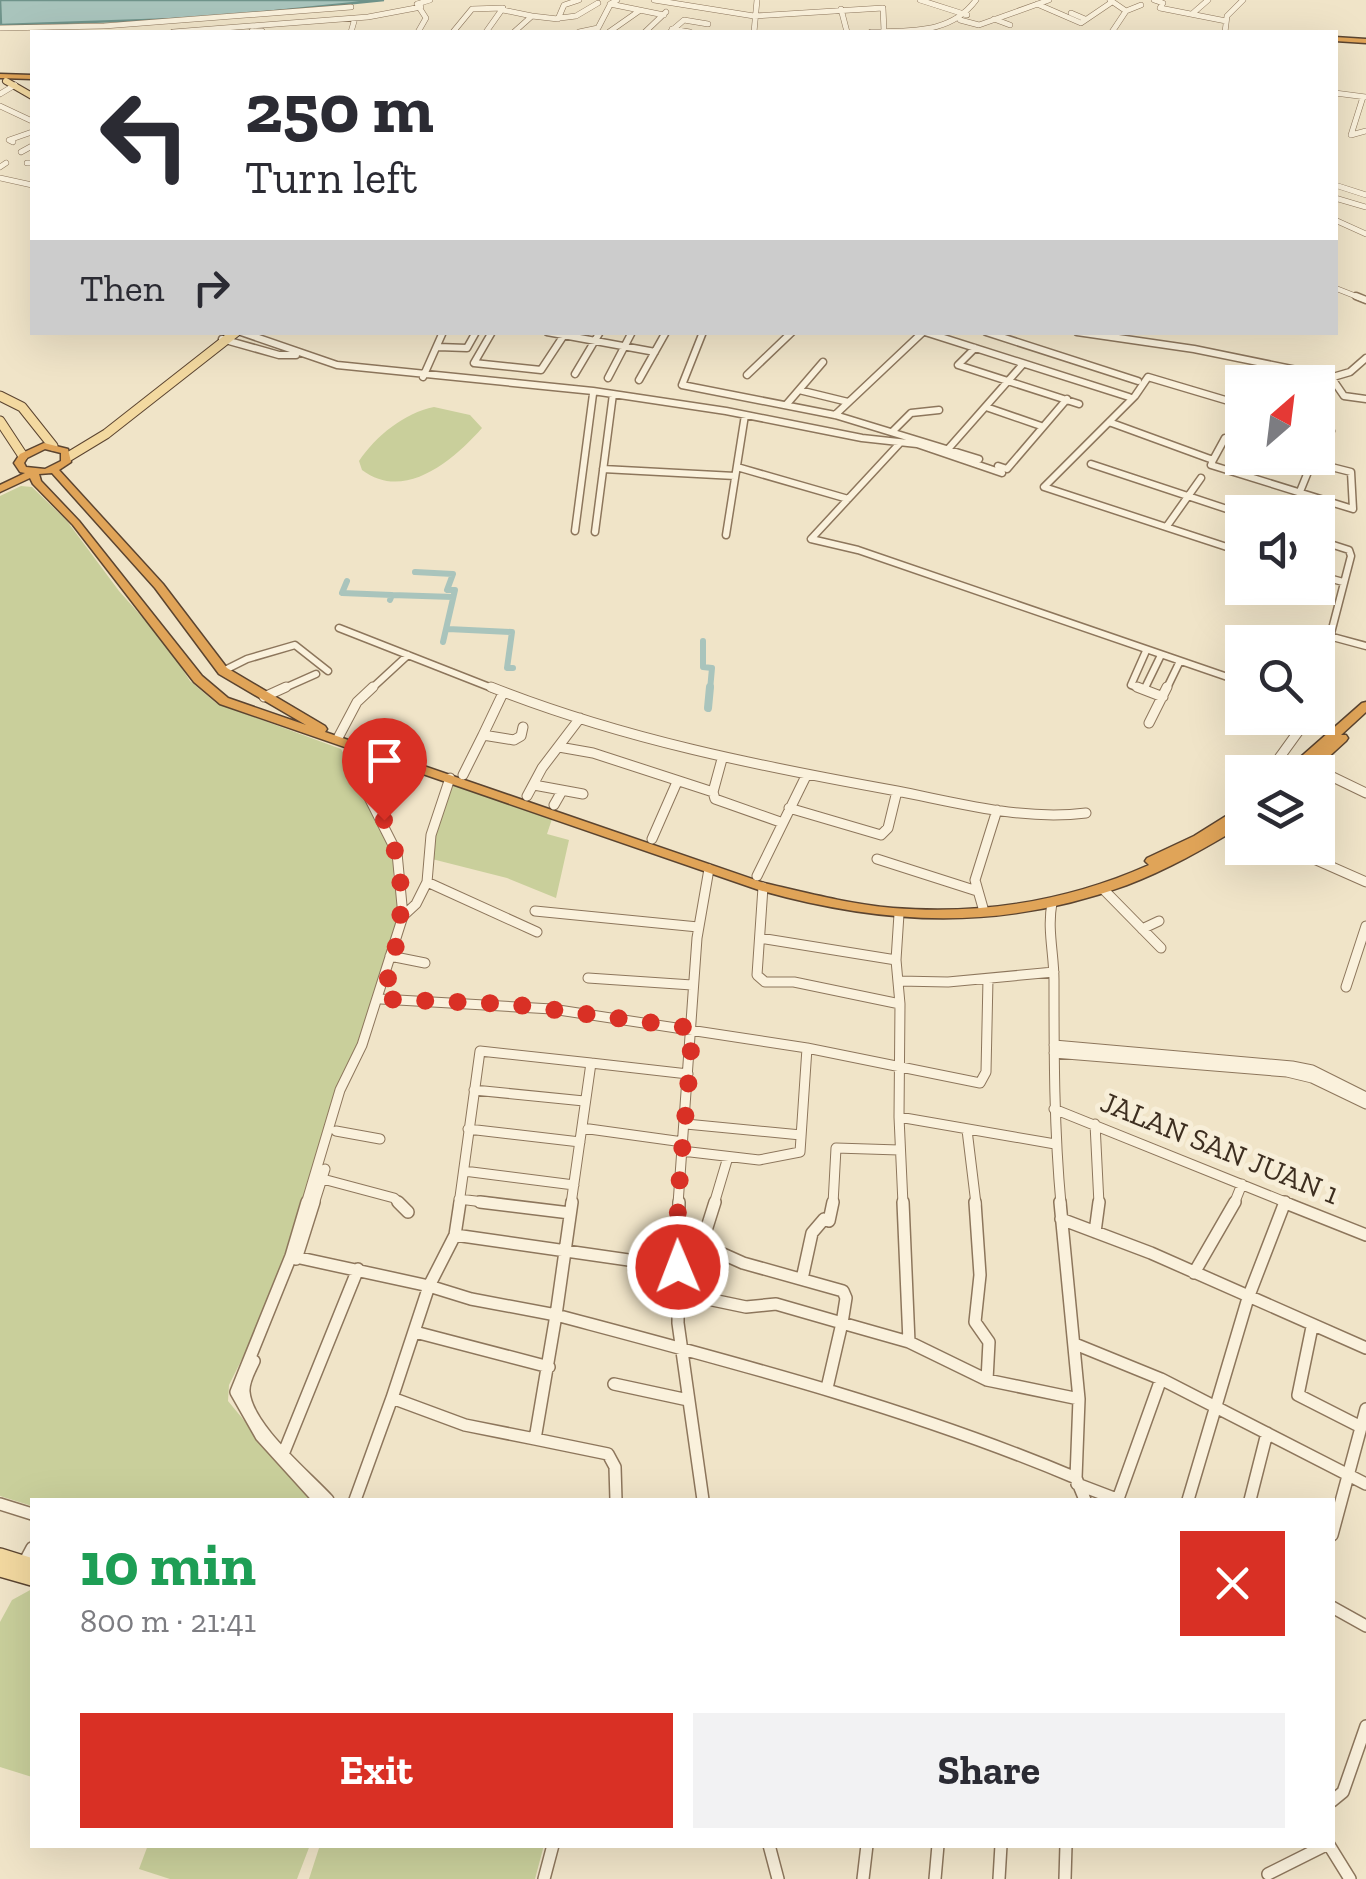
<!DOCTYPE html>
<meta charset="utf-8">
<style>
body{margin:0;font-family:"Zilla Slab",serif;background:#f2f2f3;color:#2b2b33;height:100vh;display:flex;flex-direction:column;font-size:38px;white-space:nowrap}
*{box-sizing:border-box;margin:0}
p{font-size:32px;color:#7c7c81}
.icon{flex:none;width:55px;height:55px;fill:none;stroke:currentColor;stroke-width:2;stroke-linecap:round;stroke-linejoin:round}
.map{position:relative;flex:1;overflow:hidden}
.drawer{position:absolute;left:30px;top:1498px;width:1305px;height:350px;display:flex;flex-direction:column;background:#fff;border-radius:0px;box-shadow:0 10px 40px #0002}
.drawer>*{flex:none}
.banner{position:absolute;left:30px;top:30px;width:1308px;height:305px;border-radius:0px;box-shadow:0 10px 40px #0002;background:#fff;color:#2b2b33;overflow:hidden}
.needle{width:65px;rotate:28deg}
.buttons{position:absolute;left:1225px;top:365px;display:grid;gap:20px}
.buttons a{display:grid;place-items:center;width:110px;height:110px;border-radius:0px;background:#fff;box-shadow:0 10px 40px #0002;font-size:50px}
.pin{position:absolute;display:grid;place-items:center;width:85px;height:85px;color:#fff;margin:-102px -42px;border-radius:50% 50% 50% 0;rotate:-45deg;box-shadow:0 0 10px #0007}
.pin .icon{rotate:45deg}
.me{position:absolute;width:110px;margin:-55px;rotate:359deg;stroke-linejoin:round;filter:drop-shadow(0 0 8px #0008)}
.turn{display:flex;align-items:center;gap:35px;height:210px;padding:0 50px;font-size:45px}
.turn .icon{width:130px;height:130px;stroke-width:2.5}
.turn b{display:block;font-size:70px;line-height:85px}
.then{display:flex;align-items:center;height:95px;padding:0 50px;background:#0003;gap:20px;font-size:38px}
.round{display:grid;place-items:center;flex:none;width:105px;height:105px;border-radius:0px;background:#f2f2f3}
.headline{display:flex;align-items:center;justify-content:space-between;height:170px;padding:0 50px}
h1{font-size:60px;font-weight:700;line-height:75px;color:#1e9e55}
.cta{display:flex;gap:20px;margin-top:auto;padding:20px 50px}
.cta a{flex:1;height:115px;border-radius:0px;background:#d93025;color:#fff;font-size:40px;font-weight:700;line-height:115px;text-align:center}
.cta a+a{background:#f2f2f3;color:#2b2b33}
.map>svg:first-child{display:block}
</style>
<div class="map">
<svg width="1366" height="1879" viewBox="0 0 1366 1879">
<rect width="100%" height="100%" fill="#f0e4c8"/>
<path fill="#c9cf9b" d="M434,407L470,415L482,428C453,461 404,502 362,470L359,461C376,436 404,413 434,407Z
M21,486L32,487L67,521L119,591L166,644L190,681L216,703L341,749L397,850L393,877L402,913L352,1058L336,1089L306,1199L263,1317L229,1385L228,1401L310,1500H32V1506L0,1496V496Z
M452,784L552,819L547,834L569,840L556,898L507,878L428,858Z
M32,1589V1777L0,1767V1622L12,1600Z
M148,1845H310L297,1879H170L139,1869Z
M320,1845H544L535,1879H309Z"/>
<path fill="#a9c4bc" stroke="#6f938a" stroke-width="2.5" d="M0,0H384L207,18L1,25Z"/>
<g fill="none" stroke-linecap="round" stroke-linejoin="round">
<path stroke="#a9c4bc" stroke-width="6" d="M415,572L453,574L447,590H455L443,642
M347,581L342,593L392,595
M390,600L392,595L453,597
M448,629L512,632L507,668H513
M703,641V667L712,668L710,690"/>
<path stroke="#a9c4bc" stroke-width="8" d="M708,708L710,687"/>
<defs>
<path id="minor-far3" d="M617,0L610,4L664,15
M654,0L754,16L883,8L884,31
M920,0L967,15
M1110,0L1126,11L1112,32
M1154,0L1163,3L1160,8L1226,21
M1037,4L1081,23L1112,2
M841,9L847,32
M503,10L532,16
M1126,11L1141,5
M1071,13L1085,19
M1192,14L1208,0
M560,18L576,16L598,3
M994,19L1010,25
M960,20L979,25L1049,0
M0,28L104,26L351,7
M672,29L690,32
M252,31H262
M173,32L368,17L421,7
M351,32L355,18
M418,32L426,18L417,4L430,0
M453,32L472,9L503,8L486,32
M514,32L532,16L558,19L564,5L579,0
M579,32L598,28L610,5
M609,32L639,11
M645,32L666,12
M670,32L684,20L708,24
M754,32L757,0
M871,32C910,30 950,35 976,0
M1225,32L1227,16L1243,0
M1335,93L1366,97
M0,94L15,85
M1363,97L1351,135L1366,131
M0,106L32,121
M13,142L9,140L32,132
M21,152L32,146
M27,163H32
M0,167L6,163
M0,178L32,185
M1335,185L1366,195
M1335,198L1366,207
M1335,220L1366,234
M1335,288L1363,299"/>
<path id="minor-far2" d="M1356,296L1366,300
M241,332L337,365L593,391L726,411L862,438L917,444L1002,473
M492,332L474,363L541,370L566,332
M547,332L655,352
M703,332L682,385L835,415L979,459
M925,332L1129,397
M986,332L1138,381
M1077,332L1194,349L1331,377L1344,396L1366,399
M222,339L279,355H296
M438,347L467,348L476,332
M975,348L958,365L1079,404
M575,374L600,332
M747,375L792,332
M423,377L443,332
M1333,377L1350,372L1366,358
M608,378L632,332
M639,380L666,332
M799,390L848,402
M786,405L823,362
M1242,405L1148,377L1135,396L1044,487L1242,552
M986,407L1041,426
M835,415L923,332
M1109,422L1213,460L1225,438L1242,443
M1318,427L1331,431
M893,431L911,413L939,410
M949,448L1023,364
M1213,460L1211,465L1353,509L1351,472L1296,458
M1091,464L1242,514
M998,466L1007,469L1067,399
M737,467L848,499
M603,469L735,476
M1299,494L1312,462
M1167,526L1201,478
M575,531L593,394
M595,532L613,394
M726,535L745,415
M811,539L858,550L1242,682
M811,539L900,443
M1318,540L1349,550L1351,556L1318,683
M1318,575L1343,582
M339,628L497,690
M1329,636L1366,646
M223,671L247,659L295,645L328,671
M280,690L316,674
M370,690L408,655
M1144,690L1131,685L1146,651
M1144,690L1161,655
M1166,690L1180,661"/>
<path id="minor-far1" d="M491,687C622,739 759,766 897,791C959,803 1023,821 1086,813
M1137,687L1163,697
M264,697L286,687
M1149,723L1167,687
M483,735L503,693
M339,736L357,702L373,687
M559,747L593,753L713,792
M722,759L713,792L715,799L783,823
M1312,767L1366,793
M1269,772L1308,718
M463,775L483,735L514,740L521,736L523,727
M450,778L431,835L427,882L537,932
M534,785L583,794
M527,796L542,768L580,718
M554,805L562,791
M789,808L881,835L888,828L897,791
M652,839L677,782
M1289,848L1366,882
M877,859L977,891
M757,876L806,776
M763,887L757,975L765,982H794L900,1004L896,960L899,914
M1103,889L1161,948
M1052,903C1047,929 1054,954 1054,980C1054,1055 1054,1129 1061,1204
M983,908L975,880L997,810
M535,911L698,927
M403,916L416,904L427,882
M1142,929L1159,921
M760,938L896,960
M390,956L425,963
M588,978L692,985
M899,981L948,982L1054,972
M1346,987L1366,926
M381,999L552,1009L807,1048L800,1152L759,1160L682,1151
M1054,1045L1292,1066L1312,1070L1366,1097
M807,1048L980,1083L986,1072L988,979
M1054,1053L1287,1072L1312,1078L1366,1104
M591,1063L688,1074
M474,1090L584,1101
M1054,1109L1290,1204
M899,1117L900,1004
M686,1124L801,1135
M1095,1124L1099,1204
M582,1128L683,1142
M468,1129L580,1142
M967,1130L976,1204
M336,1131L380,1139
M464,1171L574,1185
M319,1178L394,1198L400,1204
M459,1199L500,1204
M306,1204L340,1090L362,1045L403,916L397,853L353,766L352,747
M314,1204L325,1169
M459,1204L480,1051L591,1063
M571,1204L591,1063
M678,1204L697,938L709,869
M714,1204L728,1157
M833,1204L836,1148L899,1150
M903,1204L899,1117L1055,1144
M1234,1204L1242,1184"/>
<path id="minor" d="M307,1202L291,1256L236,1392L261,1436L319,1500
M398,1202L408,1212
M460,1202L455,1235L429,1286L471,1299L556,1315L572,1202
M480,1202L570,1213
M679,1202L678,1323L703,1500
M715,1202L703,1240L705,1246L743,1263L843,1291L846,1298L842,1323L909,1342L903,1202
M975,1202L980,1275L975,1322L989,1342L987,1380
M1060,1202L1079,1399L1076,1478L1085,1500
M1283,1202L1366,1235
M1061,1219L1151,1253L1366,1348
M1095,1232L1099,1202
M455,1235L677,1267
M291,1256L429,1286L392,1398L465,1425L535,1439L556,1315C732,1362 908,1407 1076,1478
M296,1259L314,1202
M1194,1273L1235,1202
M802,1279L812,1233L824,1219L829,1221L833,1202
M679,1293L746,1307L776,1304L842,1323L827,1388
M1312,1327L1298,1395L1361,1427
M415,1332L549,1367
M909,1342L987,1380L1079,1399
M1075,1344L1161,1379L1366,1484
M254,1361C250,1370 243,1381 244,1392C247,1428 304,1474 328,1500
M614,1384L688,1400
M535,1439L608,1454L615,1467L616,1500
M284,1452L358,1269
M1077,1484L1119,1500
M1118,1499L1161,1379
M355,1500L392,1398
M1188,1500L1248,1298L1285,1202
M1250,1500L1267,1433
M0,1504L32,1514
M1332,1535L1366,1409
M24,1563L32,1548
M1332,1607L1366,1626
M1332,1801L1343,1792L1366,1726
M769,1845L778,1879
M1329,1845L1350,1879
M1268,1874L1326,1845
M544,1879L553,1845
M863,1879L867,1845
M935,1879L938,1845
M999,1879L1001,1845
M1065,1879L1066,1845"/>
<path id="major-far2" d="M6,81L32,96"/>
<path id="major-far1" d="M0,396L22,407L53,446
M0,421L23,456
M68,457L106,434L236,332"/>
<path id="major" d="M0,1556L32,1566
M0,1569L32,1578"/>
<path id="highway" d="M1335,37L1366,39V43L1335,41Z
M0,74L32,75V79L0,78Z
M44,443L68,449L71,462L59,470L163,584L227,668L325,726L327,729L325,732L764,883C807,893 849,904 893,908C981,915 1068,901 1149,865L1145,861L1147,858L1194,836L1242,806V815L1239,818L1242,817V826C1205,848 1167,870 1127,885C1001,931 886,926 759,890L220,704L194,682L73,525L33,484L30,478L0,492V485L25,473L20,472L14,463L20,454ZM45,449L61,453V461L45,469L26,467L24,463L27,458ZM52,473L155,588L219,674L306,725L228,698L202,676L79,521L41,481L39,474Z
M1366,702V712L1341,735H1346L1348,738L1346,741L1312,772H1300V770L1298,772H1286L1287,769L1362,703Z"/>
</defs>
<use href="#minor-far3" stroke="#8d765c" stroke-width="6"/>
<use href="#minor-far2" stroke="#8d765c" stroke-width="9"/>
<use href="#minor-far1" stroke="#8d765c" stroke-width="11"/>
<use href="#minor" stroke="#8d765c" stroke-width="14"/>
<use href="#major-far2" stroke="#5b4430" stroke-width="8"/>
<use href="#major-far1" stroke="#5b4430" stroke-width="11"/>
<use href="#major" stroke="#5b4430" stroke-width="18"/>
<use href="#highway" stroke="#5b4430" stroke-width="3"/>
<use href="#minor-far3" stroke="#faf1dc" stroke-width="5"/>
<use href="#minor-far2" stroke="#faf1dc" stroke-width="6"/>
<use href="#minor-far1" stroke="#faf1dc" stroke-width="9"/>
<use href="#minor" stroke="#faf1dc" stroke-width="11"/>
<use href="#major-far2" stroke="#f3d9a0" stroke-width="6"/>
<use href="#major-far1" stroke="#f3d9a0" stroke-width="9"/>
<use href="#major" stroke="#f3d9a0" stroke-width="15"/>
<use href="#highway" fill="#e0a458" fill-rule="evenodd"/>
</g>
<g fill="none" stroke-linecap="round" stroke-linejoin="round">
<path stroke="#d93025" stroke-width="18" stroke-dasharray="0 32.4" d="M384,820C413,886 400,938 382,999L510,1004L692,1028C689,1108 674,1187 678,1267"/>
</g>
<g text-anchor="middle" stroke-width="10" stroke-linejoin="round" paint-order="stroke">
<g font-size="30" fill="#3d2e20" stroke="#f7eed8">
<text transform="translate(1220 1148) rotate(22)" y="10">JALAN SAN JUAN 1</text>
</g>
</g>
</svg>
<div class="buttons">
<a><svg class="needle" viewBox="-14 -14 28 28"><path d="M0-13l5 13h-10z" fill="#e53935"/><path d="M0 13l5-13h-10z" fill="#7c7c81"/></svg></a>
<a><svg class="icon" aria-label="sound" viewBox="0 0 24 24"><path d="M4 9h4l5-4v14l-5-4H4zM17 9q2 3 0 6"/></svg></a>
<a><svg class="icon" aria-label="search" viewBox="0 0 24 24"><circle cx="10" cy="10" r="6"/><path d="M15 15l6 6"/></svg></a>
<a><svg class="icon" aria-label="layers" viewBox="0 0 24 24"><path d="M12 4l9 5-9 5-9-5zM3 14l9 5 9-5"/></svg></a>
</div>
<div class="pin" style="left:384px;top:820px;background:#d93025"><svg class="icon" aria-label="arrive" viewBox="0 0 24 24"><path d="M6 21V4h12l-3 4 3 4H6"/></svg></div>
<svg class="me" style="left:678px;top:1267px" viewBox="-20 -20 40 40"><circle r="17" fill="#d93025" stroke="#fff" stroke-width="3"/><path d="M0-11L8 9 0 5-8 9z" fill="#fff"/></svg>
<div class="banner">
<div class="turn"><svg class="icon" aria-label="left" viewBox="0 0 24 24"><path d="M17 20v-9H6M10 6l-5 5 5 5"/></svg><div><b>250 m</b>Turn left</div></div>
<div class="then">Then<svg class="icon" aria-label="right" viewBox="0 0 24 24"><path d="M7 20v-9h11M14 6l5 5-5 5"/></svg></div>
</div>
<section class="drawer">
<div class="headline"><div><h1>10 min</h1><p>800 m · 21:41</p></div><a class="round" style="background:#d93025;color:#fff"><svg class="icon" aria-label="close" viewBox="0 0 24 24"><path d="M6 6l12 12M18 6L6 18"/></svg></a></div>
<div class="cta"><a>Exit</a><a>Share</a></div>
</section>
</div>
